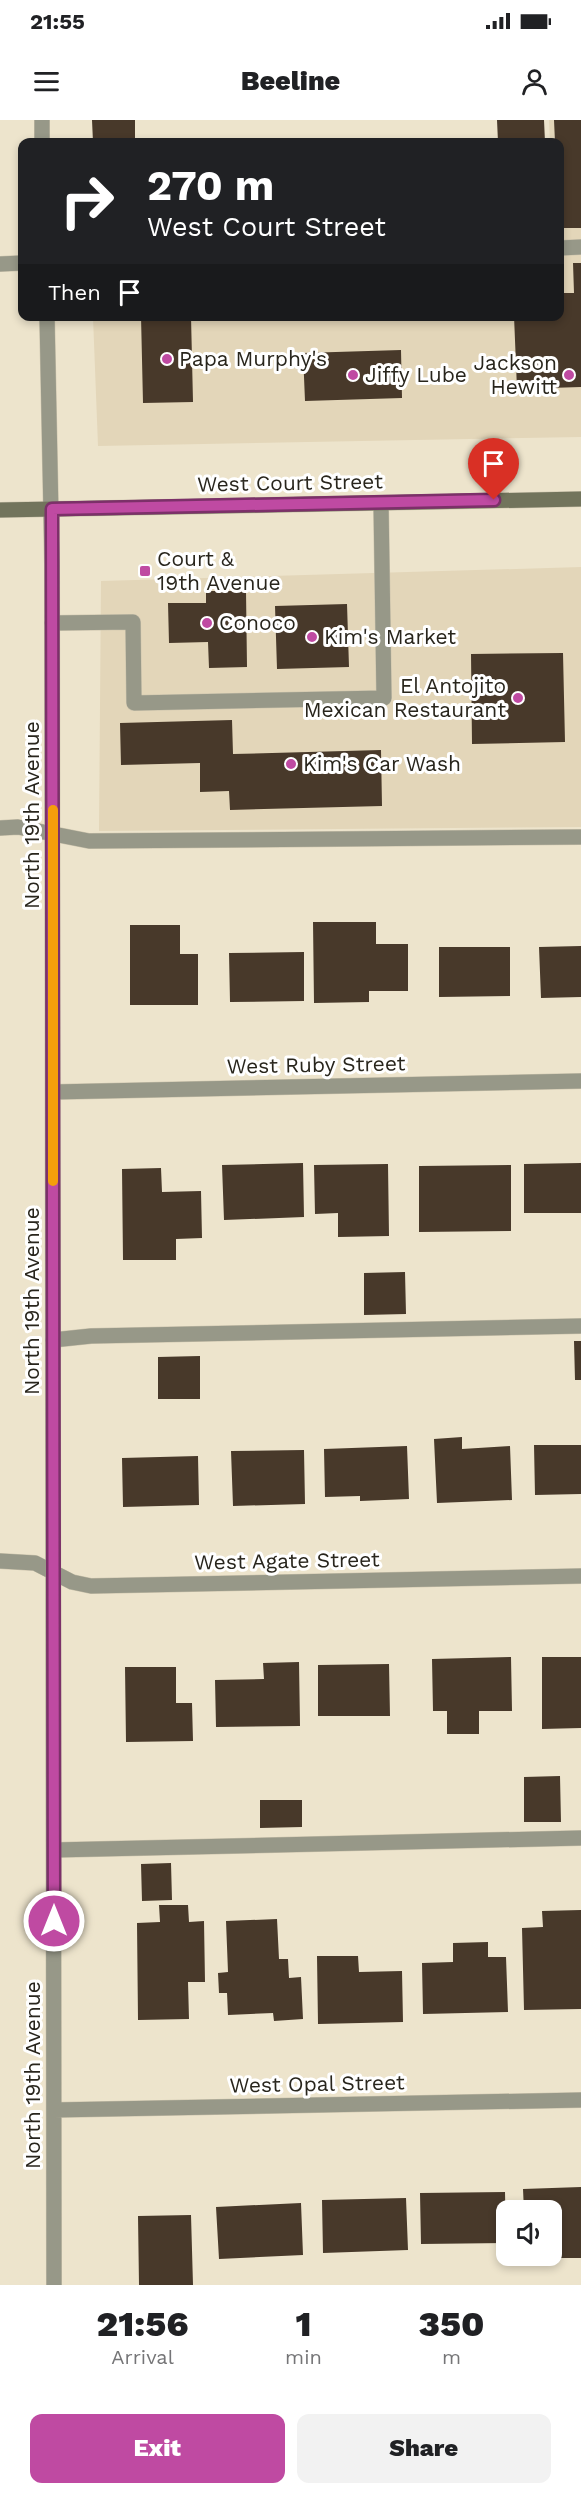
<!DOCTYPE html>
<style>
body{margin:0;font-family:"Work Sans",sans-serif;background:#f2f2f2;color:#202124;height:100vh;display:flex;flex-direction:column;font-size:22px;white-space:nowrap}
*{box-sizing:border-box;margin:0}
p{font-size:20px;color:#757577}
.icon{flex:none;width:33px;height:33px;fill:none;stroke:currentColor;stroke-width:2;stroke-linecap:round;stroke-linejoin:round}
.map{position:relative;height:2165px;overflow:hidden}
.side{display:flex;flex-direction:column;background:#fff;flex:1}
.side>*{flex:none}
.banner{position:absolute;left:18px;top:18px;width:546px;height:183px;border-radius:12px;box-shadow:0 3px 9px #0003;background:#202124;color:#fff;overflow:hidden}
.fabs{position:absolute;left:496px;top:2080px;display:grid;gap:12px}
.fabs a{display:grid;place-items:center;width:66px;height:66px;border-radius:12px;background:#fff;box-shadow:0 3px 9px #0003;font-size:30px}
.pin{position:absolute;display:grid;place-items:center;width:51px;height:51px;color:#fff;margin:-62px -26px;border-radius:50% 50% 50% 0;rotate:-45deg;box-shadow:0 0 6px #0007}
.pin .icon{rotate:45deg}
.me{position:absolute;width:66px;margin:-33px;rotate:0deg;stroke-linejoin:round;filter:drop-shadow(0 0 4px #0008)}
.turn{display:flex;align-items:center;gap:21px;height:126px;padding:0 30px;font-size:27px}
.turn .icon{width:78px;height:78px;stroke-width:2.5}
.turn b{display:block;font-size:42px;line-height:51px}
.then{display:flex;align-items:center;height:57px;padding:0 30px;background:#0003;gap:12px;font-size:22px}
.eta{display:flex;justify-content:space-evenly;align-items:center;height:102px;text-align:center}
.eta b{font-size:36px;font-weight:800;line-height:42px}
.action{display:flex;gap:12px;margin-top:auto;padding:12px 30px}
.action a{flex:1;height:69px;border-radius:12px;background:#bf4aa2;color:#fff;font-size:24px;font-weight:800;line-height:69px;text-align:center}
.action a+a{background:#f2f2f2;color:#202124}
.status{display:flex;justify-content:space-between;align-items:center;height:42px;padding:0 30px;background:#fff;direction:ltr}
.status svg{height:16px;fill:currentColor}
header{display:flex;justify-content:space-between;align-items:center;height:78px;padding:0 30px;background:#fff;font-size:27px;font-weight:800}
.map>svg:first-child{display:block}
</style>
<div class="status"><b>21:55</b><svg viewBox="0 0 49 12"><path d="M0 12V9h3v3zM5 12V6h3v6zM10 12V3h3v9zM15 12V0h3v12zM26 1h20v11H26zM47 4h2v5h-2z"/></svg></div>
<header><svg class="icon" aria-label="menu" viewBox="0 0 24 24"><path d="M4 6h16M4 12h16M4 18h16"/></svg>Beeline<svg class="icon" aria-label="person" viewBox="0 0 24 24"><circle cx="12" cy="8" r="4"/><path d="M4 21q1-7 8-7t8 7"/></svg></header>
<div class="map">
<svg width="581" height="2165" viewBox="0 0 581 2165">
<rect width="100%" height="100%" fill="#ede4cc"/>
<path fill="#e3d6b9" d="M549,0H581V317L98,326L93,197L560,196V22H550Z
M581,447V707L99,711L101,461Z"/>
<path fill="#48392a" d="M92,0H135V22H93Z
M497,0H544L545,22H498Z
M554,0H581V108H560V22H555Z
M573,143H581V267L517,269L514,196H560V173H574Z
M141,196H191L193,282L143,283Z
M401,230L402,278L305,281L303,233Z
M206,471H246L247,547L209,548L208,522L169,523L168,483H206Z
M347,484L349,547L277,549L275,486Z
M563,533L565,622L472,624L471,534Z
M232,600L233,634L381,630L382,686L230,690L229,671L200,672V643L121,645L120,603Z
M313,802H376V824H408V871H369V882L314,883Z
M130,805H180V834H198V885H130Z
M581,826V877L541,878L539,827Z
M439,827H510V876L439,877Z
M304,832V881L230,882L229,833Z
M303,1043L304,1097L224,1100L222,1045Z
M581,1043V1093H524V1044Z
M388,1044L389,1116L338,1117V1093L315,1094L314,1045Z
M511,1045V1111L419,1112V1046Z
M161,1048L162,1072L201,1071L202,1118L176,1119V1140H123L122,1049Z
M405,1152L406,1194L364,1195V1153Z
M574,1221H581V1260H575Z
M200,1236V1279H158V1237Z
M462,1317V1329L510,1326L512,1380L437,1383L434,1319Z
M534,1325H581V1374L535,1375Z
M407,1326L409,1379L360,1381V1376L325,1377L324,1329Z
M304,1330L305,1384L233,1386L231,1331Z
M198,1336L199,1385L123,1387L122,1338Z
M511,1537L512,1591H479V1614H447V1591H433L432,1539Z
M542,1537H581V1608L542,1609Z
M299,1542L300,1606L216,1607L215,1560L264,1559L263,1543Z
M389,1544L390,1596H318V1545Z
M125,1547H176V1583H192L193,1621L126,1622Z
M560,1656L561,1702H524V1657Z
M260,1680H302V1707L260,1708Z
M171,1743L172,1780L142,1781L141,1744Z
M159,1785H188L189,1802L204,1801L205,1862H188L189,1899L138,1900L137,1803L160,1802Z
M581,1790V1889L524,1890L522,1808L543,1807L542,1791Z
M277,1799L279,1839H288L289,1858L301,1857L303,1899L274,1901L273,1893L228,1895L227,1873H219L218,1853L228,1852L226,1801Z
M488,1822V1837H506L508,1892L423,1894L422,1843L453,1842V1823Z
M317,1836H358L359,1852L402,1851L403,1902L318,1904Z
M581,2067V2138H543V2136H552V2091H524L523,2069Z
M505,2072L506,2123L421,2124L420,2073Z
M406,2078L408,2130L323,2133L322,2080Z
M301,2083L303,2135L219,2139L216,2087Z
M191,2095L193,2165H139L138,2096Z"/>
<g fill="none" stroke-linecap="round" stroke-linejoin="round">
<defs>
<path id="service" d="M560,128L581,127
M0,144L22,143
M52,503L133,502L134,583L384,578L381,383
M0,708L18,707L89,721L581,717
M53,1220L91,1216L581,1206
M54,1730L581,1718"/>
<path id="minor" d="M42,0V22
M47,196L52,444L54,2165
M53,972L581,961
M0,1441L35,1443L72,1462L91,1466L581,1456
M54,1990L581,1980"/>
<path id="secondary" d="M0,390L581,379"/>
</defs>
<use href="#service" stroke="#cac2ac" stroke-width="16"/>
<use href="#minor" stroke="#cac2ac" stroke-width="16"/>
<use href="#secondary" stroke="#cac2ac" stroke-width="16"/>
<use href="#service" stroke="#979888" stroke-width="15"/>
<use href="#minor" stroke="#979888" stroke-width="15"/>
<use href="#secondary" stroke="#72745c" stroke-width="15"/>
</g>
<g fill="none" stroke-linecap="round" stroke-linejoin="round">
<defs>
<path id="route" d="M54,1801L52,389L494,380"/>
</defs>
<use href="#route" stroke="#7c3069" stroke-width="15"/>
<use href="#route" stroke="#bf4aa2" stroke-width="10"/>
<path stroke="#f59e0b" stroke-width="10" d="M53,690V1061"/>
</g>
<g fill="#bf4aa2" stroke="#fff" stroke-width="2">
<circle cx="167" cy="239" r="6"/>
<circle cx="353" cy="255" r="6"/>
<circle cx="569" cy="255" r="6"/>
<rect x="139" y="445" width="12" height="12" rx="3"/>
<circle cx="207" cy="503" r="6"/>
<circle cx="312" cy="517" r="6"/>
<circle cx="518" cy="578" r="6"/>
<circle cx="291" cy="644" r="6"/>
</g>
<g text-anchor="middle" stroke-width="6" stroke-linejoin="round" paint-order="stroke">
<g font-size="21" fill="#28251c" stroke="#fff" text-anchor="start">
<text x="179" y="246">Papa Murphy's</text>
<text x="557" y="250" text-anchor="end">Jackson<tspan x="557" dy="24">Hewitt</tspan></text>
<text x="365" y="262">Jiffy Lube</text>
<text x="157" y="446">Court &amp;<tspan x="157" dy="24">19th Avenue</tspan></text>
<text x="219" y="510">Conoco</text>
<text x="324" y="524">Kim's Market</text>
<text x="506" y="573" text-anchor="end">El Antojito<tspan x="506" dy="24">Mexican Restaurant</tspan></text>
<text x="303" y="651">Kim's Car Wash</text>
</g>
<g font-size="21" fill="#28251c" stroke="#fff">
<text transform="translate(290 363) rotate(-1)" y="7">West Court Street</text>
<text transform="translate(32 695) rotate(-90)" y="7">North 19th Avenue</text>
<text transform="translate(316 945) rotate(-1)" y="7">West Ruby Street</text>
<text transform="translate(32 1181) rotate(-90)" y="7">North 19th Avenue</text>
<text transform="translate(287 1441) rotate(-1)" y="7">West Agate Street</text>
<text transform="translate(33 1955) rotate(-90)" y="7">North 19th Avenue</text>
<text transform="translate(317 1964) rotate(-1)" y="7">West Opal Street</text>
</g>
</g>
</svg>
<div class="fabs">
<a><svg class="icon" aria-label="sound" viewBox="0 0 24 24"><path d="M4 9h4l5-4v14l-5-4H4zM17 9q2 3 0 6"/></svg></a>
</div>
<div class="pin" style="left:494px;top:380px;background:#d93025"><svg class="icon" aria-label="arrive" viewBox="0 0 24 24"><path d="M6 21V4h12l-3 4 3 4H6"/></svg></div>
<svg class="me" style="left:54px;top:1801px" viewBox="-20 -20 40 40"><circle r="17" fill="#bf4aa2" stroke="#fff" stroke-width="3"/><path d="M0-11L8 9 0 5-8 9z" fill="#fff"/></svg>
<div class="banner">
<div class="turn"><svg class="icon" aria-label="right" viewBox="0 0 24 24"><path d="M7 20v-9h11M14 6l5 5-5 5"/></svg><div><b>270 m</b>West Court Street</div></div>
<div class="then">Then<svg class="icon" aria-label="arrive" viewBox="0 0 24 24"><path d="M6 21V4h12l-3 4 3 4H6"/></svg></div>
</div>
</div>
<section class="side">
<div class="eta">
<div><b>21:56</b><p>Arrival</p></div>
<div><b>1</b><p>min</p></div>
<div><b>350</b><p>m</p></div>
</div>
<div class="action"><a>Exit</a><a>Share</a></div>
</section>
